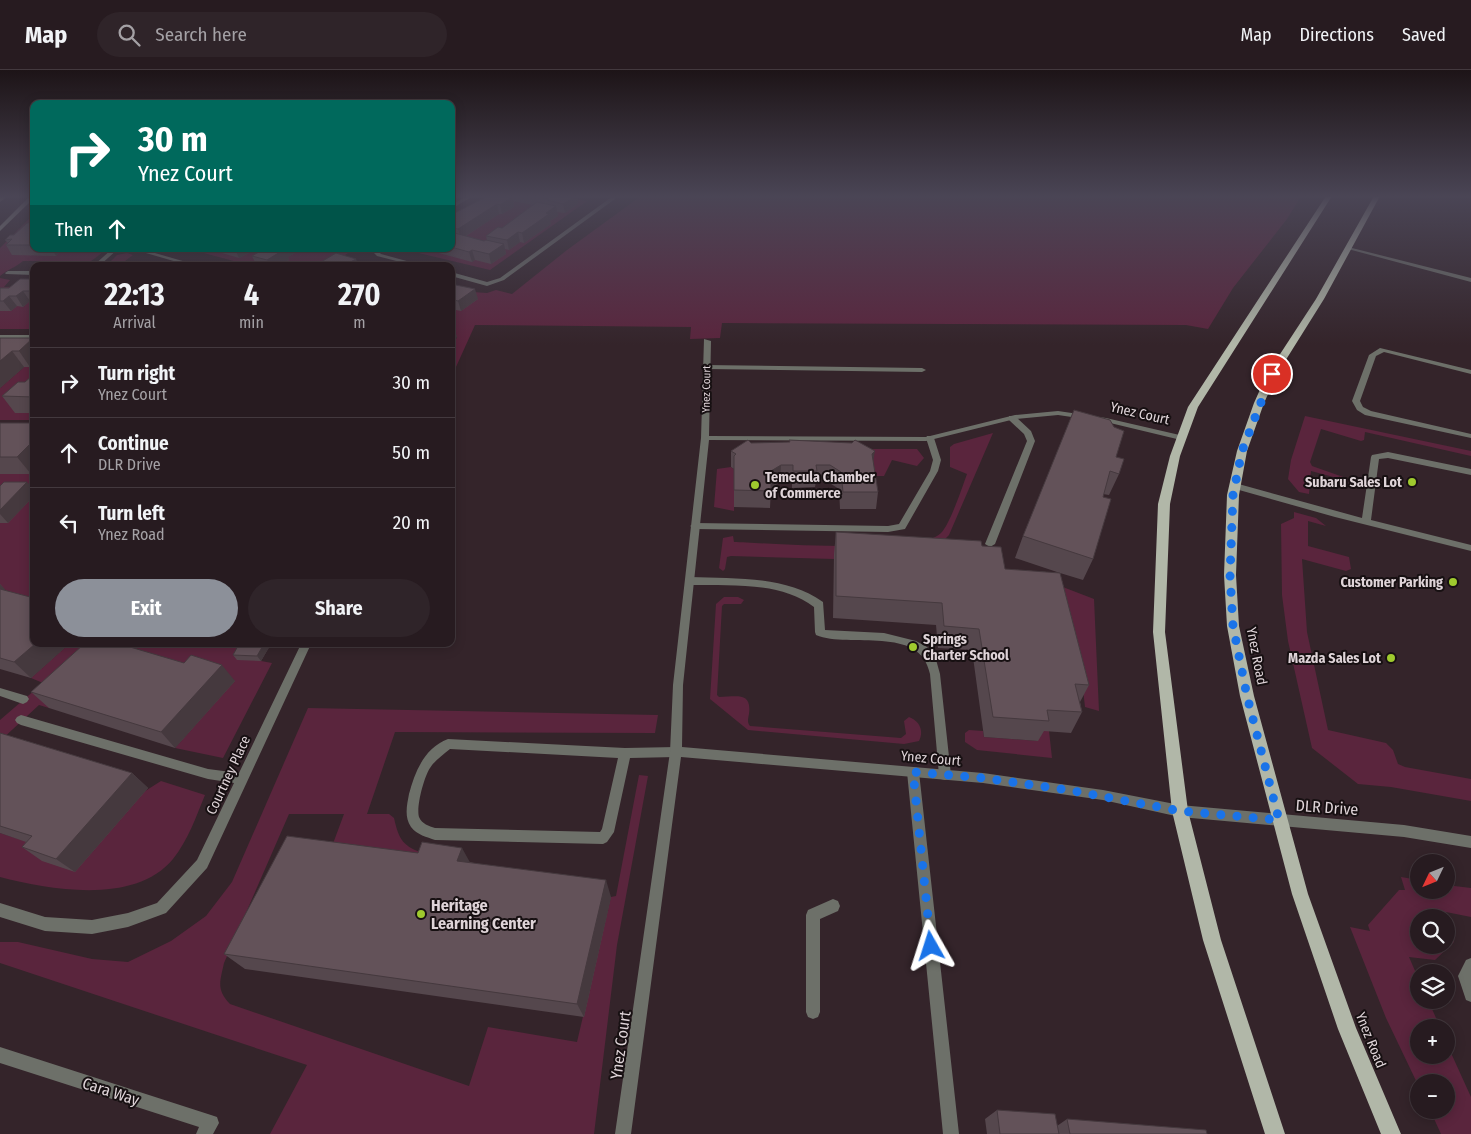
<!DOCTYPE html>
<meta charset="utf-8">
<style>
body{margin:0;font-family:"Fira Sans Condensed",sans-serif;background:#2f2429;color:#f1f3f6;height:100vh;display:flex;flex-direction:column;font-size:19px;white-space:nowrap}
*{box-sizing:border-box;margin:0}
p{font-size:16px;color:#a4a1a5}
.icon{flex:none;width:28px;height:28px;fill:none;stroke:currentColor;stroke-width:2;stroke-linecap:round;stroke-linejoin:round}
.map{position:relative;flex:1;overflow:hidden}
.panel{position:absolute;left:30px;top:192px;width:425px;height:385px;display:flex;flex-direction:column;background:#271b20;border-radius:10px;box-shadow:0 2px 12px #0003,0 0 0 1px #43393e}
.panel>*{flex:none}
.guide{position:absolute;left:30px;top:30px;width:425px;height:152px;border-radius:10px;box-shadow:0 2px 12px #0003,0 0 0 1px #43393e;background:#00695c;color:#fff;overflow:hidden}
.needle{width:32px;rotate:227deg}
.tools{position:absolute;left:1410px;top:784px;display:grid;gap:10px}
.tools a{display:grid;place-items:center;width:45px;height:45px;border-radius:50%;background:#271b20;box-shadow:0 2px 12px #0003,0 0 0 1px #43393e;font-size:25px}
.pin{position:absolute;display:grid;place-items:center;width:42px;height:42px;color:#fff;margin:-21px;border:2px solid #fff;border-radius:50%;box-shadow:0 1px 5px #0007}
.me{position:absolute;width:55px;margin:-28px;rotate:354deg;stroke-linejoin:round;filter:drop-shadow(0 0 4px #0008)}
.turn{display:flex;align-items:center;gap:18px;height:105px;padding:0 25px;font-size:22px}
.turn .icon{width:65px;height:65px;stroke-width:2.5}
.turn b{display:block;font-size:35px;line-height:42px}
.then{display:flex;align-items:center;height:48px;padding:0 25px;background:#0003;gap:10px;font-size:19px}
.eta{display:flex;justify-content:space-evenly;align-items:center;height:85px;text-align:center}
.eta b{font-size:30px;font-weight:700;line-height:35px}
.action{display:flex;gap:10px;margin-top:auto;padding:10px 25px}
.action a{flex:1;height:58px;border-radius:30px;background:#8c9099;color:#fff;font-size:20px;font-weight:700;line-height:58px;text-align:center}
.action a+a{background:#2f2429;color:#f1f3f6}
ul{padding:0;list-style:none}
li{display:flex;align-items:center;gap:15px;height:70px;padding:0 25px;border-top:1px solid #43393e}
li div{flex:1}
li b{display:block;font-size:19px}
li em{font-style:normal}
header{display:flex;align-items:center;gap:30px;box-sizing:border-box;height:70px;padding:0 25px;background:#271b20;border-bottom:1px solid #43393e}
header strong{font-size:24px}
nav{display:flex;gap:28px;margin-inline-start:auto;font-size:18px}
.search{width:350px;height:45px;background:#2f2429;display:flex;align-items:center;gap:12px;box-sizing:border-box;padding:0 18px;border-radius:28px;color:#a4a1a5;font-size:19px}
.map>svg:first-child{display:block}
</style>
<header>
<strong>Map</strong>
<div class="search"><svg class="icon" aria-label="search" viewBox="0 0 24 24"><circle cx="10" cy="10" r="6"/><path d="M15 15l6 6"/></svg>Search here</div>
<nav><a>Map</a><a>Directions</a><a>Saved</a></nav>
</header>
<div class="map">
<svg width="1471" height="1064" viewBox="0 0 1471 1064">
<rect width="100%" height="100%" fill="#34242a"/>
<path fill="#5a253d" fill-rule="evenodd" d="M478,126H558L587,131L490,200L406,180L451,179L489,129Z
M641,126H1301L1287,149L1233,218L1208,259L1186,255L722,253L720,268L690,269L691,257L475,255L451,308V278L457,267H451V217L473,222L487,223L496,220L512,224L567,180Z
M34,144V179L105,180C89,194 85,196 64,196L68,191H23C15,198 8,199 0,206V178Z
M189,179H354L339,189L367,196H236L241,193Z
M127,183L133,185L125,191L144,196H106L117,185Z
M0,208L10,210L4,217L34,216V259H0Z
M34,294V328L15,342L34,343V350H0V318L24,297H30Z
M1305,346L1471,381V386L1365,362L1364,370L1361,371L1321,359L1310,392L1312,396L1346,408L1352,412L1311,401L1309,424L1299,422L1288,409L1291,390Z
M993,363L949,465L943,471L834,489L731,486L727,487L725,499L723,501L719,498L723,468L733,466L734,472C769,473 921,485 941,463C950,454 962,418 967,404L950,397V377L954,374Z
M750,379H917L924,388L917,396L892,390L884,406H870Z
M731,397L736,401L734,403V441L714,437L717,399Z
M34,401V540L0,523V404H31Z
M1294,442L1316,448L1326,456L1308,451V476L1349,487L1351,499L1346,501L1302,489L1307,562L1328,660L1386,673L1393,680L1398,694L1405,697L1471,709V731L1391,717L1358,714L1312,678L1288,571L1282,525L1281,454L1294,448Z
M1029,504L1094,529L1099,641L1085,637L1078,575L1068,534Z
M724,527H738L744,530L741,534H724L722,536L717,625L719,627C736,627 752,621 749,644C748,649 747,652 750,656L901,668L906,664L904,651L909,647C920,651 924,661 919,671L904,674L748,660L710,629L716,534Z
M69,574H246L261,591L272,593L223,688L175,678L234,611L115,576L49,638L39,635L0,671V650L43,613L31,608Z
M308,638L658,645L655,663L395,662L367,744H389L394,748C399,770 403,777 426,784L328,787L344,744H289L224,893C220,912 216,919 230,934L469,1016L488,957L577,972L611,827L616,826L639,705L648,706L617,875L594,1064H270L307,995L0,893V872H18L92,889L128,892L171,871L206,846L232,812Z
M969,660L983,661L984,667L1038,671L1037,660L1049,661L1052,688L977,680L965,672V663Z
M161,711L205,725C196,747 188,770 173,789C135,835 51,820 0,807V763L52,780Z
M1401,807L1419,810V820H1446V815L1471,818V847L1446,842L1454,872L1435,890L1409,887L1419,910V930H1428L1440,957L1419,958V985H1446V972L1471,1027V1064H1441L1430,1040H1446V1012H1419V1017L1386,948L1350,857L1370,861L1368,855L1399,820H1405ZM1419,848H1446V875H1419Z"/>
<g fill="none" stroke-linecap="round" stroke-linejoin="round">
<path fill="#6d7069" fill-rule="evenodd" d="M467,126H473L451,139V135Z
M613,126H619L504,210L487,216L451,206V202L487,212L500,208Z
M1348,177L1471,208V212L1348,179Z
M112,179H118L99,196H93Z
M132,179H141L200,196H191Z
M375,179H381L379,182L381,184L425,196H416L377,186L373,182Z
M8,201H34V205L6,204L5,203Z
M0,265H34V269H0Z
M1380,278L1471,300V304L1384,282L1376,286L1360,331L1363,337L1371,341L1471,364V368L1365,345L1357,340L1352,331L1369,285Z
M704,295L922,298L926,300L922,302L707,299H704Z
M1009,346H1015L1031,361L1035,371L995,474L990,477L985,474L1027,371L1024,364L1009,350Z
M927,366H933L934,368L941,390L938,401L905,459L888,462L695,459L690,456L695,453L888,456L899,454L930,401L933,390L926,368Z
M1388,382L1471,399V405L1388,388L1379,389L1371,450L1471,475V481L1335,447L1232,418L1231,416L1235,413L1362,448L1371,387L1372,385Z
M690,507C734,509 785,505 823,532L825,560L884,563L916,571L927,577L935,586L940,604L951,705L949,709L945,710L941,709L939,705L930,604C920,554 850,579 816,565L815,562L814,537C780,511 730,516 690,515L685,511Z
M301,574H311L207,798L166,843L128,857L92,864L45,861L0,847V833L45,847L92,850L128,843L157,833L197,790L234,713L208,709L21,655L17,653L15,650L17,647L21,645L208,699L239,703Z
M0,618L27,626L29,629L27,632L23,634L0,626Z
M448,669L625,678L676,677L680,678L682,682L680,686L676,687L630,688L614,762L607,772L603,774L435,770C427,767 417,765 411,757C404,747 407,735 409,724C415,702 424,678 448,669ZM450,679L618,688L602,759L600,762L435,758C429,756 422,754 419,747C416,737 424,707 430,698C435,690 443,685 450,679Z
M913,697L917,698L919,702L959,1064H943L907,702L909,698Z
M833,829L838,831L840,836L838,841L820,849V942L818,947L813,949L808,947L806,942V845L808,840Z
M1471,888V932L1466,930L1458,906L1466,890Z
M0,977L211,1045L217,1047L219,1053L213,1064H196L199,1057L0,993Z"/>
<path fill="#6d7069" fill-rule="evenodd" d="M1464,126H1471V128L1464,127Z
M704,269L711,271L709,366L926,367L1015,345L1058,341L1106,348L1184,366L1185,368L1181,370L1106,352L1058,345L1015,349L926,371L709,370L683,615L682,677L983,703L1103,720L1180,735L1404,755L1471,766V778L1404,767L1180,747L1103,730L983,713L681,687L631,1064H615L670,682L673,615L701,368Z"/>
<path fill="#94988d" fill-rule="evenodd" d="M2,126H8L0,132V127Z
M30,126H34V128L0,161V156Z"/>
<path fill="#b1b7a8" fill-rule="evenodd" d="M1326,126H1332L1198,337L1180,386L1170,434L1165,562L1188,741L1221,870L1285,1064H1265L1203,870L1172,741L1153,562L1158,434L1170,386L1188,337Z
M1374,126H1380L1324,229L1277,304L1264,333L1247,381L1239,425L1236,505L1239,556L1254,626L1308,824L1356,958L1401,1064H1381L1338,959L1292,824L1240,626L1227,556L1224,505L1227,425L1237,381L1254,333L1267,304L1316,229Z"/>
</g>
<path fill="#55474d" fill-rule="evenodd" d="M488,126H577L578,134L565,143L557,142L558,146L550,151L551,154L524,173L520,172L509,180L505,179L506,184L491,194L475,190L472,192L424,179H451V145ZM513,131L533,135L502,158L486,166L487,170L484,171L466,166L499,144H502L514,137Z
M34,152V179H62L56,186L12,185L6,175L8,173L5,170L14,165Z
M220,179H299L300,180L288,187L289,190L278,196H257L252,186L258,182L253,181L239,188L222,183Z
M34,209V231H30L23,237L17,236L11,241H0V218H9Z
M451,214L478,229L461,241L451,239Z
M0,268L34,269V294L30,297H24L0,318Z
M34,304V343H15L2,326L25,312Z
M0,353H34V401L31,404H0Z
M751,373L873,393L878,422L876,439H840L839,419L828,412L816,411L815,417L792,418V412H780L771,418L770,438L734,437V399L731,397V381Z
M1116,387L1119,404L1109,425L1103,424L1093,489L1083,510L1060,503L1089,615L1080,632L1082,642L1071,663L1044,661L1038,671L984,667L972,580L938,578L936,555L833,548L834,484L836,462L982,476L1005,499L1060,503L1015,488L1023,466Z
M0,416L34,419V426L8,453H0Z
M0,514L6,521L34,574H69L31,608L0,599Z
M84,574H133L138,580L235,611L175,678L49,638L31,622Z
M239,574H271L261,591L237,590L233,585Z
M0,663L132,703L148,718L75,802L42,791L22,777L26,772L0,763Z
M470,792L611,827L584,947L245,899L224,884Z
M997,1040L1057,1056L1067,1049L1207,1064H987L985,1049Z"/>
<path fill="#45393e" d="M576,126H577L578,134L565,143L563,134Z
M512,127L514,137L502,144L500,135Z
M497,134L499,144L461,169L458,159Z
M556,136L558,146L550,151L551,154L524,173L522,163L546,143Z
M518,162L520,172L509,180L507,170Z
M504,174L506,184L491,194L489,184Z
M52,179H62L56,186Z
M235,179H253V181L239,188Z
M281,179H299L300,180L288,187L289,190L278,196H270L267,190Z
M472,180L475,190L472,192L469,182Z
M356,189L359,196H343Z
M475,219L478,229L461,241L458,231Z
M23,221L30,231L23,237L16,226Z
M9,226L17,236L11,241L3,231Z
M452,251L457,267L451,278V253Z
M33,268L34,294L30,297L19,281Z
M12,281L24,297L0,318V291Z
M34,370V401L31,404L17,387Z
M875,381L872,398V384Z
M781,395L780,412L770,418L771,401Z
M27,412L34,419V426L8,453L0,444V440Z
M0,514L11,526L0,528Z
M35,574H69L31,608L14,592Z
M120,574H133L141,583Z
M264,574H271L261,591L257,586Z
M222,595L235,611L175,678L161,662Z
M132,703L148,718L75,802L56,789Z
M462,778L472,796L457,791Z
M606,810L611,827L584,947L577,934Z"/>
<path fill="#635259" stroke="#45393e" d="M488,126H504L512,127L500,135L497,134L458,159L451,158V145Z
M533,126H576L563,134L547,130L549,129Z
M537,132L556,136L546,143L549,144L522,163L518,162L507,170L486,166L498,157L502,158Z
M34,152V175H6L12,169L5,170L10,165H14L27,153Z
M451,162L484,171L486,170L504,174L489,184L472,180L469,182L451,177Z
M264,179H285L267,190L252,186Z
M336,183L356,189L343,196H308L318,191L321,192Z
M237,193L246,196H231Z
M20,209H34V220L32,221H23L16,226H9L3,231H0V218H9Z
M451,214L475,219L458,231L451,229Z
M0,268H33L19,281H12L0,291Z
M34,304V327L2,326L18,312H25Z
M1074,340L1110,350L1114,357L1124,361L1116,387L1124,389L1119,404L1110,401L1103,427L1111,429L1093,489L1023,466Z
M0,353H34V370L17,387H0Z
M748,370L751,373L790,372L789,370L852,373L855,370L875,381L872,384L878,422H843L841,402L830,395H816L817,401H793V395H781L771,401V421L734,420V386L736,384L731,381Z
M4,412H27L0,440V416Z
M836,462L981,471L982,476L1001,477L1005,499L1060,503L1089,615L1075,614L1082,642L1047,640L1049,651L993,647L979,559L944,556L942,533L836,526Z
M0,519L34,528V574H35L14,592L0,588Z
M84,574H120L184,593L191,585L222,595L161,662L31,622Z
M239,574H264L257,586L233,585Z
M0,663L132,703L56,789L22,777L32,766L0,756Z
M287,766L418,783L422,772L462,778L457,791L606,810L577,934L224,884Z
M997,1040L1055,1044L1059,1064H1000Z
M1067,1049L1206,1060L1207,1064H1070Z"/>
<linearGradient id="sky" x2="0" y2="1"><stop stop-color="#1d1417"/><stop offset="0.46" stop-color="#4a4555"/><stop offset="1" stop-color="#4a4555" stop-opacity="0"/></linearGradient>
<rect width="1471" height="275" fill="url(#sky)"/>
<g fill="none" stroke-linecap="round" stroke-linejoin="round">
<path stroke="#1a73e8" stroke-width="9" stroke-dasharray="0 16.2" d="M931,876L913,702L983,708L1068,720L1180,741L1279,750L1247,626L1233,556L1230,505L1233,425L1242,381L1272,304"/>
</g>
<g fill="#9fca2e" stroke="#171012" stroke-width="2">
<circle cx="1412" cy="412" r="5"/>
<circle cx="755" cy="415" r="5"/>
<circle cx="1453" cy="512" r="5"/>
<circle cx="913" cy="577" r="5"/>
<circle cx="1391" cy="588" r="5"/>
<circle cx="421" cy="844" r="5"/>
</g>
<g text-anchor="middle" stroke-width="4" stroke-linejoin="round" paint-order="stroke">
<g font-size="11" fill="#dfd4d8" stroke="#171012">
<text transform="translate(706 319) rotate(-89)" y="4">Ynez Court</text>
</g>
<g font-size="14" fill="#dfd4d8" stroke="#171012">
<text transform="translate(1140 343) rotate(13)" y="5">Ynez Court</text>
<text transform="translate(1257 586) rotate(79)" y="5">Ynez Road</text>
<text transform="translate(931 688) rotate(5)" y="5">Ynez Court</text>
<text transform="translate(228 705) rotate(-65)" y="5">Courtney Place</text>
<text transform="translate(1371 970) rotate(68)" y="5">Ynez Road</text>
</g>
<g font-size="14" font-weight="bold" fill="#dfd4d8" stroke="#171012" text-anchor="end">
<text x="765" y="412" text-anchor="start">Temecula Chamber<tspan x="765" dy="16">of Commerce</tspan></text>
<text x="1402" y="417">Subaru Sales Lot</text>
<text x="1443" y="517">Customer Parking</text>
<text x="923" y="574" text-anchor="start">Springs<tspan x="923" dy="16">Charter School</tspan></text>
<text x="1381" y="593">Mazda Sales Lot</text>
</g>
<g font-size="16" fill="#dfd4d8" stroke="#171012">
<text transform="translate(1327 737) rotate(4)" y="6">DLR Drive</text>
<text transform="translate(620 975) rotate(-82)" y="6">Ynez Court</text>
<text transform="translate(111 1021) rotate(18)" y="6">Cara Way</text>
</g>
<g font-size="16" font-weight="bold" fill="#dfd4d8" stroke="#171012" text-anchor="start">
<text x="431" y="841">Heritage<tspan x="431" dy="18">Learning Center</tspan></text>
</g>
</g>
</svg>
<div class="tools">
<a><svg class="needle" viewBox="-14 -14 28 28"><path d="M0-13l5 13h-10z" fill="#e53935"/><path d="M0 13l5-13h-10z" fill="#a4a1a5"/></svg></a>
<a><svg class="icon" aria-label="search" viewBox="0 0 24 24"><circle cx="10" cy="10" r="6"/><path d="M15 15l6 6"/></svg></a>
<a><svg class="icon" aria-label="layers" viewBox="0 0 24 24"><path d="M12 4l9 5-9 5-9-5zM3 14l9 5 9-5"/></svg></a>
<a>+</a>
<a>−</a>
</div>
<div class="pin" style="left:1272px;top:304px;background:#d93025"><svg class="icon" aria-label="arrive" viewBox="0 0 24 24"><path d="M6 21V4h12l-3 4 3 4H6"/></svg></div>
<svg class="me" style="left:931px;top:876px" viewBox="-20 -20 40 40"><path d="M0-17L14 15 0 8-14 15z" fill="#1a73e8" stroke="#fff" stroke-width="4"/></svg>
<div class="guide">
<div class="turn"><svg class="icon" aria-label="right" viewBox="0 0 24 24"><path d="M7 20v-9h11M14 6l5 5-5 5"/></svg><div><b>30 m</b>Ynez Court</div></div>
<div class="then">Then<svg class="icon" aria-label="ahead" viewBox="0 0 24 24"><path d="M12 20V5M6 11l6-6 6 6"/></svg></div>
</div>
<section class="panel">
<div class="eta">
<div><b>22:13</b><p>Arrival</p></div>
<div><b>4</b><p>min</p></div>
<div><b>270</b><p>m</p></div>
</div>
<ul>
<li><svg class="icon" aria-label="right" viewBox="0 0 24 24"><path d="M7 20v-9h11M14 6l5 5-5 5"/></svg><div><b>Turn right</b><p>Ynez Court</p></div><em>30 m</em></li>
<li><svg class="icon" aria-label="ahead" viewBox="0 0 24 24"><path d="M12 20V5M6 11l6-6 6 6"/></svg><div><b>Continue</b><p>DLR Drive</p></div><em>50 m</em></li>
<li><svg class="icon" aria-label="left" viewBox="0 0 24 24"><path d="M17 20v-9H6M10 6l-5 5 5 5"/></svg><div><b>Turn left</b><p>Ynez Road</p></div><em>20 m</em></li>
</ul>
<div class="action"><a>Exit</a><a>Share</a></div>
</section>
</div>
